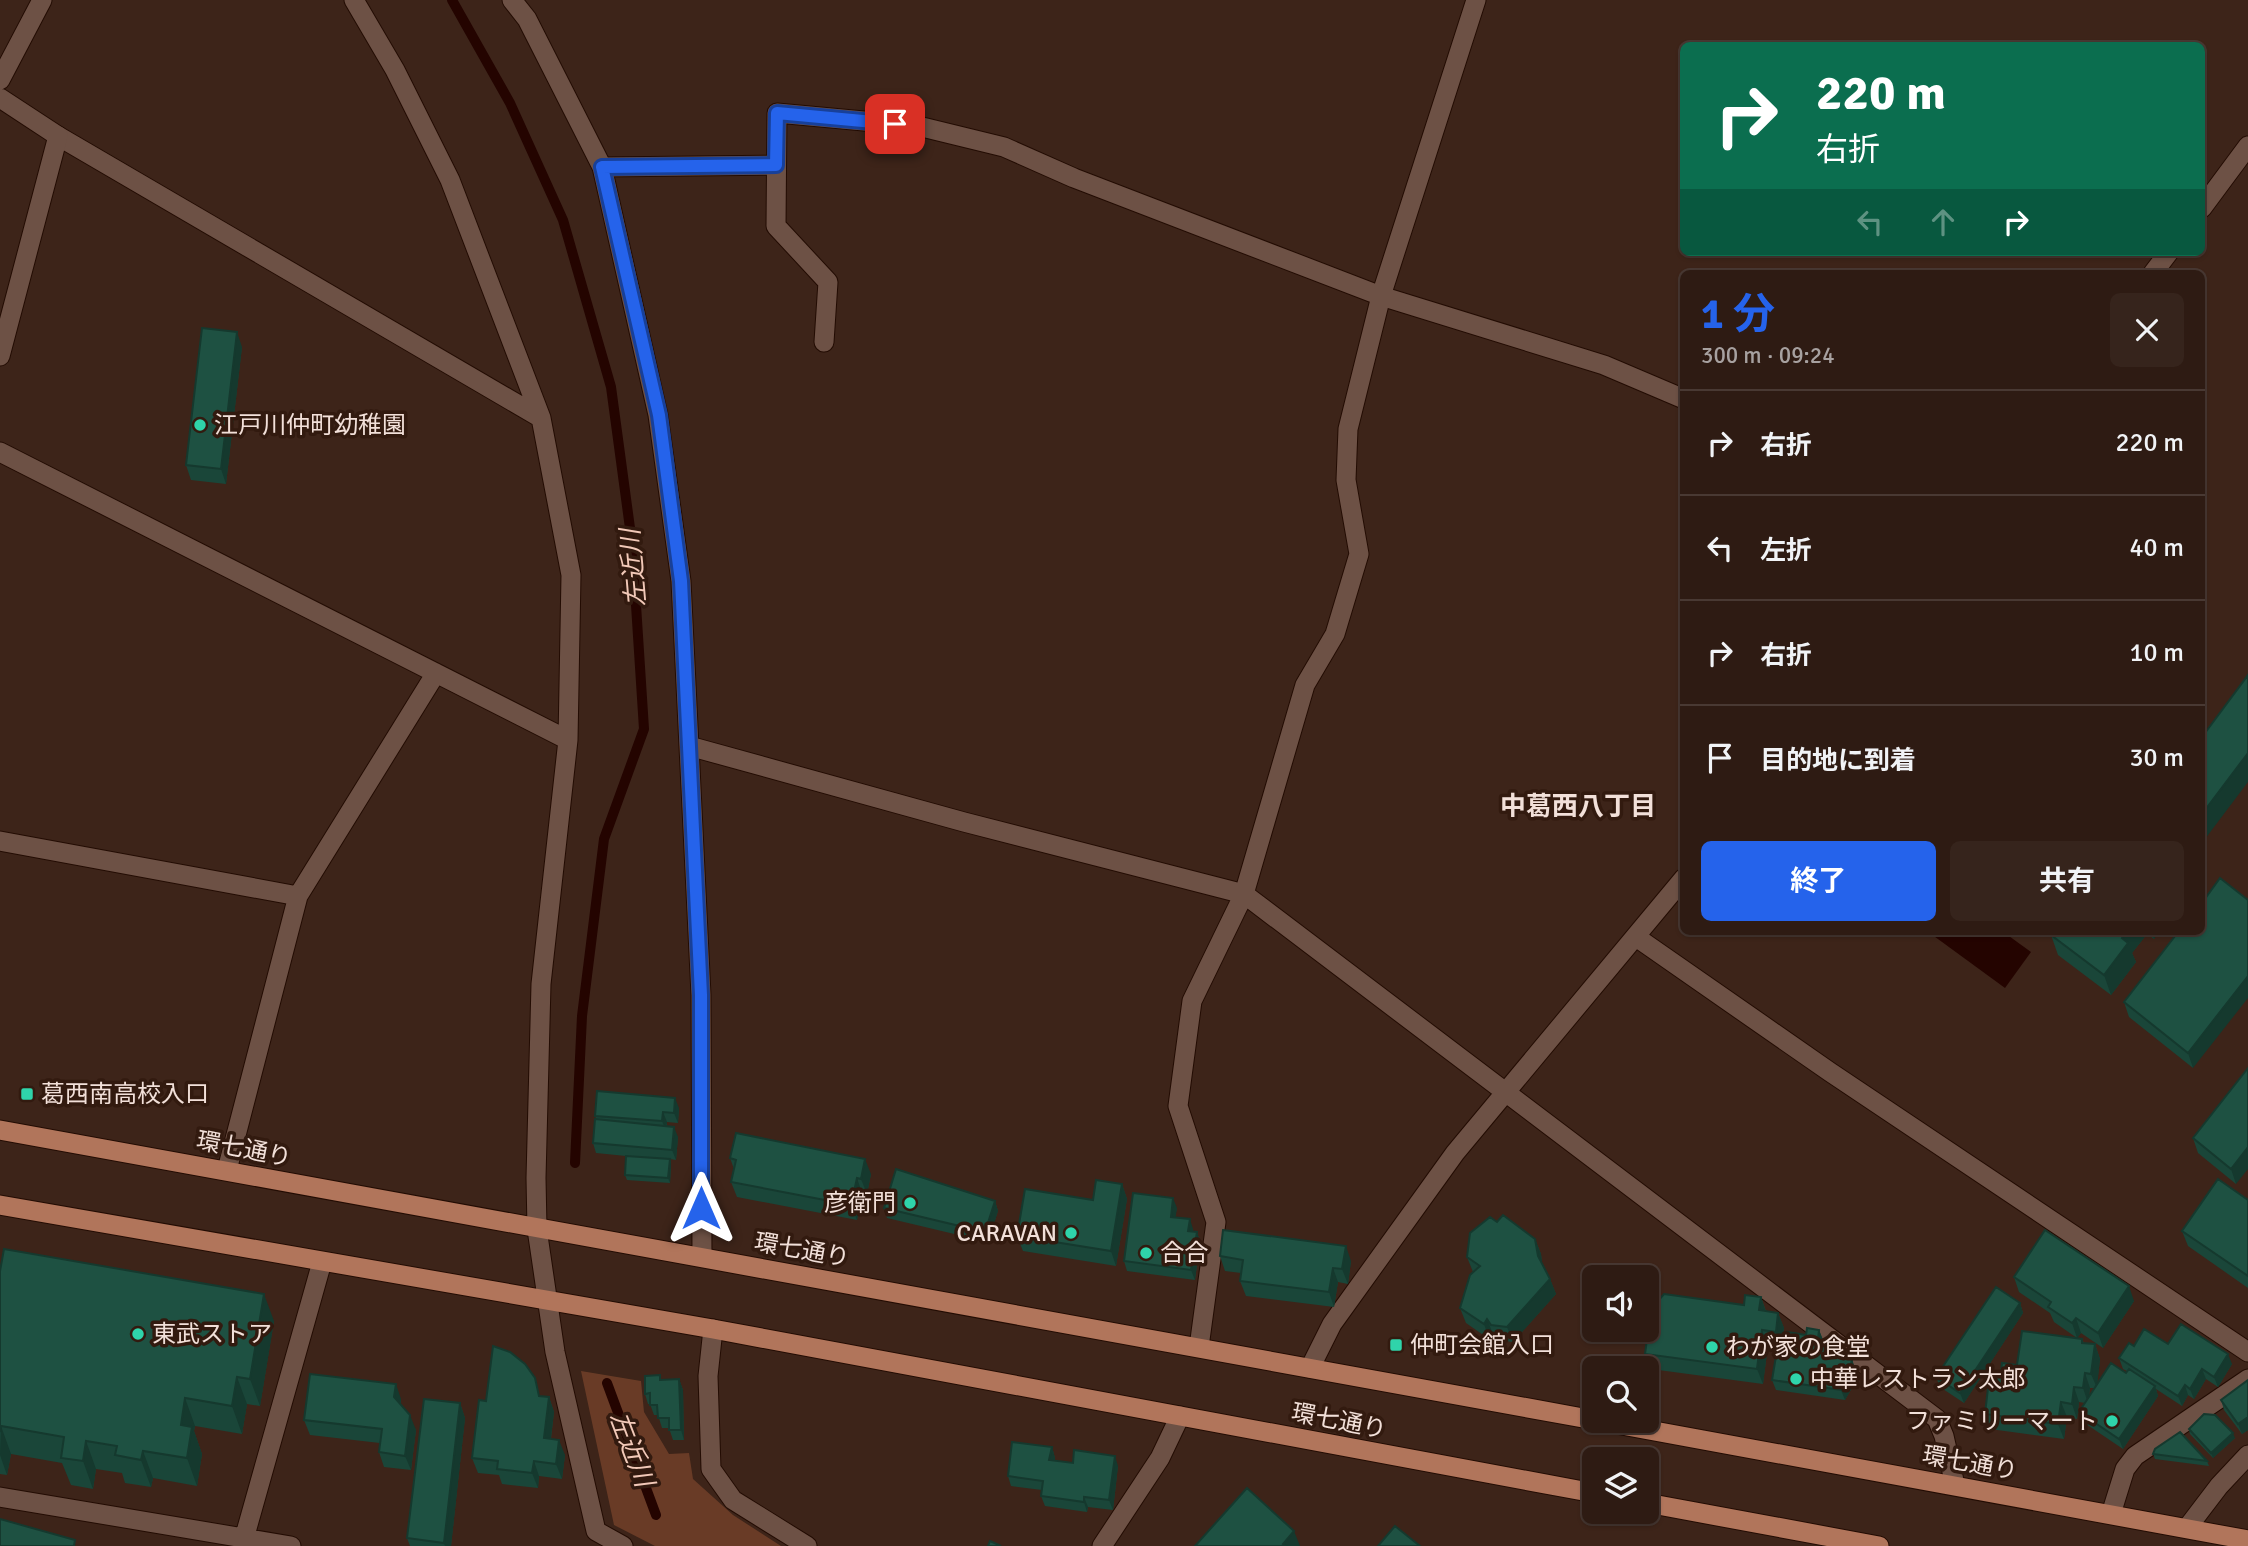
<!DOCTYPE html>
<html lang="ja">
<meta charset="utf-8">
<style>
body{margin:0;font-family:Signika,"Noto Sans JP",sans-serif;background:#36241c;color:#f1f3f6;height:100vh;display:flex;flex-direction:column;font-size:26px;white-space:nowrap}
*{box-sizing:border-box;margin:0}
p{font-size:23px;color:#a7a1a0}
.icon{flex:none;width:38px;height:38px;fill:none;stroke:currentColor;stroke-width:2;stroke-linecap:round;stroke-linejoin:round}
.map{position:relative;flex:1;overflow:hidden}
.sheet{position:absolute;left:1680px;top:270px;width:525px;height:665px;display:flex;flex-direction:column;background:#2e1b13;border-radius:10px;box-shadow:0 2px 5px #0004,0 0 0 2px #493933}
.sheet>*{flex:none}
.top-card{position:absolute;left:1680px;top:42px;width:525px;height:214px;border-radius:10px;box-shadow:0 2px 5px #0004,0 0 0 2px #493933;background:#0b6e4f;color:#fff;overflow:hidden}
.fabs{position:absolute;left:1582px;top:1265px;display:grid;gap:14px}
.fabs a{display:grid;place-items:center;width:77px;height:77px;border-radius:10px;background:#2e1b13;box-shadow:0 2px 5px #0004,0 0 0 2px #493933;font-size:35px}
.pin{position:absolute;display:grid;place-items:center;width:60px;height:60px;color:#fff;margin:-30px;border-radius:14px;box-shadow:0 4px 10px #0006}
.me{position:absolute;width:77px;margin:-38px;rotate:0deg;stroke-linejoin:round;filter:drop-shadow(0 0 5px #0008)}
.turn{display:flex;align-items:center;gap:24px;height:147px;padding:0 21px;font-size:32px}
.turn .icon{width:91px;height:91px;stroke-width:2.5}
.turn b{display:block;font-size:49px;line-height:60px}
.lanes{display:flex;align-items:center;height:66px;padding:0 21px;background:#0003;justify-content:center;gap:35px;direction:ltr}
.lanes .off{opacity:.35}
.round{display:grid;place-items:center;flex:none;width:74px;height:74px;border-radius:10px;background:#36241c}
.headline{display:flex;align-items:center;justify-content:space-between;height:119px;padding:0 21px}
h1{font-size:42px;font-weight:700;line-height:52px;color:#2563eb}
.action{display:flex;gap:14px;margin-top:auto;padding:14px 21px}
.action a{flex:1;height:80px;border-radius:10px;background:#2563eb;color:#fff;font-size:28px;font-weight:700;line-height:80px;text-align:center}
.action a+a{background:#36241c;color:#f1f3f6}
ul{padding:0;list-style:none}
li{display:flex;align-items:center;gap:21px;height:105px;padding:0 21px;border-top:2px solid #493933}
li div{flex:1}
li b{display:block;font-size:26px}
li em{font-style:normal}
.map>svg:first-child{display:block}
</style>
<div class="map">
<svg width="2248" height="1546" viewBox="0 0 2248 1546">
<rect width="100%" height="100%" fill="#3d2419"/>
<path fill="#693b26" d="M581,1371L641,1381L644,1412L669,1454L689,1453L693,1479L733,1515L781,1546H655L614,1525Z"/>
<path fill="#240400" d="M1927,931H2002L2031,952L2005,988Z"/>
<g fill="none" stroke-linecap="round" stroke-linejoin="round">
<path stroke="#240400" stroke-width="10" d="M452,0L510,103L563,220L611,387L632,543L644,729L604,839L582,1016L575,1163
M607,1383L656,1515"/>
<defs>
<path id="minor" d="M354,0L395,70L450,180L541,418L571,575L568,740L541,984L536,1178L537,1229L555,1352L596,1531L623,1546
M512,0L527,19L602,167L658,415L681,581L701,995L702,1257
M58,136L541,418
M602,167L776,165
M2202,208L2248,146
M2153,273L2169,252
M824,342L828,282L776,226L777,113L918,126L1004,147L1074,178L1381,296L1604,365L1684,399
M0,452L568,740
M689,746L964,822L1244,894L1937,1419L1944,1436L1955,1485
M0,841L298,896
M1636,937L1830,1072L2248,1352
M227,1170L298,896L436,673
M713,1329L708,1376L711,1469L733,1500L807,1546
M1199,1347L1216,1222L1178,1106L1192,1001L1244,894L1305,685L1335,634L1359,554L1346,480L1348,429L1381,296L1476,0
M1310,1368L1332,1324L1455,1153L1684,878
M0,1497L291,1546
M2111,1514L2125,1469L2135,1456L2248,1379
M2187,1528L2219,1486L2248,1455
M242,1546L322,1262
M1102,1546L1160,1458L1180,1416"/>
<path id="tertiary" d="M0,80L42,0
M0,98L58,136L0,356"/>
<path id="primary" d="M0,1130L1594,1420
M0,1205L713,1329L1594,1493
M1600,1421L2248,1540
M1647,1503L1879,1546"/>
</defs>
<use href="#minor" stroke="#230c03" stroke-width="21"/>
<use href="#tertiary" stroke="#230c03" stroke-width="21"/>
<use href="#primary" stroke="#230c03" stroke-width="21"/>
<use href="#minor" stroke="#6d5145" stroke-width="19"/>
<use href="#tertiary" stroke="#6d5145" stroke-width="19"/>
<use href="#primary" stroke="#b1755b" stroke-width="19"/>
</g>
<path fill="#1a4639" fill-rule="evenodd" d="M242,347L226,484L191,480L186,465Z
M2220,878L2193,1068L2129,1017L2124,1002Z
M2054,931H2159L2154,939L2147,934L2132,953L2136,962L2111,995L2058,955L2051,935Z
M2248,1068L2236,1184L2198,1153L2193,1138Z
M679,1108L678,1123L667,1122V1126L678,1137L676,1160L670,1159L671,1164L670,1183L627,1180L625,1175L626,1156L596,1153L593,1143L597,1120L595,1116Z
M730,1158L871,1174L867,1194L862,1193L857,1220L737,1197L731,1182L734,1169Z
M1122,1184L1127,1199L1116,1266L1023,1251L1017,1236L1093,1200Z
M2248,1200V1288L2188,1246L2182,1231Z
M995,1201L998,1211L988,1242L887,1218L884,1208Z
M1177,1208L1175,1217L1193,1229V1231L1197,1232L1200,1242L1195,1280L1127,1271L1124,1261Z
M1497,1222L1535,1239L1541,1254L1542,1264L1550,1279L1556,1294L1513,1342L1497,1340L1493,1334L1489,1339L1466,1323L1460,1308L1473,1272L1467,1257Z
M1220,1256L1351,1261L1348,1284L1338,1282L1334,1307L1246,1296L1240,1281L1241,1273L1225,1271Z
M0,1271L274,1321L260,1406L247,1404L242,1434L195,1426L194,1431L202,1454L197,1486L153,1478L151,1487L125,1483L122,1473L96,1469L93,1489L71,1485L62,1463L11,1454L7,1475L0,1474Z
M2014,1277L2134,1301L2103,1348L2081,1333L2077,1338L2054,1322L2050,1313L2019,1292Z
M1761,1297L1766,1311L1778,1313L1784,1328L1781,1347L1768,1345L1763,1384L1651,1369L1645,1354Z
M2020,1303L2023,1313L1964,1403L1940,1387L1936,1377Z
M1819,1330L1823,1340L1836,1342L1840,1352L1839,1356L1852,1359L1855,1369L1853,1386L1845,1400L1776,1390L1772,1380L1783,1357L1806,1335Z
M2082,1339L2084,1343L2095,1344L2100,1359L2097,1384L2126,1373L2127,1371L2123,1369L2119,1358L2134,1346L2168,1344L2232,1364L2218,1387L2206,1379L2194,1399L2188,1395L2182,1406L2156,1389L2158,1396L2123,1449L2083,1422L2079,1412L2085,1403L2079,1402L2077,1419L2067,1417L2064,1439L1990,1429L1985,1414L2001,1372ZM2090,1388H2095L2089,1397Z
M679,1379L683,1390L684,1440H673L669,1428H662L658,1415H654L650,1404H648L645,1394L662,1380Z
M2248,1380V1430L2242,1434L2224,1410L2221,1400Z
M541,1396L549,1397L554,1412L551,1439L565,1455L562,1479L539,1476L538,1488L502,1484L499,1475L478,1473L472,1458L486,1401Z
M401,1399V1404L416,1430L411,1470L384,1467L379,1452L380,1443L310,1435L304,1420Z
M460,1403L465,1418L451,1546H410L407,1538Z
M2189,1429L2235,1438L2213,1458L2190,1434Z
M1052,1447L1055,1458V1461L1073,1463L1118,1466L1113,1510L1088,1507L1087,1512L1045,1506L1041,1496L1042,1490L1011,1486L1008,1476Z
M2153,1454L2207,1461L2209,1466L2155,1459Z"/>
<path fill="#15392e" d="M237,332L242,347L226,484L221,469Z
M2248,753V782L2202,843V814Z
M2127,931H2146L2147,934L2132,953L2136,962L2111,995L2104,975L2122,938Z
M2151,931H2159L2154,939Z
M2248,976V998L2193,1068L2188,1053Z
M675,1098L679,1108L678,1123L674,1113Z
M663,1112L667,1122L666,1131L662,1121Z
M674,1127L678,1137L676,1160L672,1150Z
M2248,1147V1169L2236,1184L2231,1169Z
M670,1159L671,1164L670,1183L668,1178Z
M865,1159L871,1174L867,1194L861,1179Z
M857,1178L862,1193L857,1220L851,1205Z
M1122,1184L1127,1199L1116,1266L1111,1251Z
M1173,1198L1177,1208L1174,1227L1171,1217Z
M995,1201L998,1211L988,1242L985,1232Z
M1190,1219L1193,1229L1191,1241L1188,1231Z
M1197,1232L1200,1242L1195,1280L1191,1270Z
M1535,1239L1541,1254L1543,1271L1538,1256Z
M1346,1246L1351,1261L1348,1284L1342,1269Z
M1333,1268L1338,1282L1334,1307L1329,1292Z
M1550,1279L1556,1294L1513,1342L1507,1327Z
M2129,1286L2134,1301L2103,1348L2098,1333Z
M264,1294L274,1321L260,1406L250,1379Z
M1761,1297L1766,1312L1759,1310Z
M2020,1303L2023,1313L1964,1403L1960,1393Z
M1778,1313L1784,1328L1781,1347L1776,1332Z
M2076,1318L2081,1333L2077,1338L2072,1323Z
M1487,1319L1493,1334L1489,1339L1484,1324Z
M1762,1330L1768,1345L1763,1384L1757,1369Z
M1819,1330L1823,1340L1818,1339Z
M1836,1342L1840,1352L1838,1366L1834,1356Z
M2095,1344L2100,1359L2097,1388L2091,1374Z
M2228,1354L2232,1364L2218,1387L2214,1377Z
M1852,1359L1855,1369L1853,1386L1845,1400L1841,1390Z
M2202,1369L2206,1379L2194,1399L2190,1389Z
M2085,1373L2090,1388L2088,1403L2083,1388Z
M237,1377L247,1404L242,1434L232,1406Z
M679,1379L683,1390L684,1440L681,1430Z
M396,1384L401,1399L400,1412L394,1397Z
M2185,1385L2188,1395L2182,1406L2178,1396Z
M2155,1386L2158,1396L2123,1449L2119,1439Z
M2074,1387L2079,1402L2077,1419L2072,1404Z
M549,1397L554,1412L549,1453L544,1438Z
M185,1398L195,1426L194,1431L202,1454L197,1486L187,1458L181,1425Z
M2061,1402L2067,1417L2064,1439L2058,1424Z
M460,1403L465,1418L451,1546H445L444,1543Z
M410,1415L416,1430L411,1470L405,1456Z
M2248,1417V1430L2242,1434L2238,1424Z
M1,1426L11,1454L7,1475L0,1455Z
M2233,1433L2235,1438L2213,1458L2211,1453Z
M559,1440L565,1455L562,1479L556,1464Z
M86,1441L96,1469L93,1489L83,1461Z
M1052,1447L1055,1458L1053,1471L1049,1460Z
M143,1451L153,1478L151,1487L141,1460Z
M1115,1456L1118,1466L1113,1510L1109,1500Z
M534,1461L539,1476L538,1488L532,1473Z
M1084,1497L1088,1507L1087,1512L1084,1502Z
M1294,1531L1300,1546H1284L1283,1544Z"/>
<path fill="#1e5142" stroke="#15392e" stroke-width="2" d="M202,328L237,332L221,469L186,465Z
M2248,675V753L2202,814V737Z
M2220,878L2248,900V976L2188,1053L2124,1002L2179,931H2202V903Z
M2054,931H2127L2122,938L2128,943L2104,975L2051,935Z
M2248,1068V1147L2231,1169L2193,1138Z
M597,1091L675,1098L674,1113L663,1112L662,1121L595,1116Z
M595,1119L674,1127L672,1150L593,1143Z
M736,1133L865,1159L861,1179L857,1178L851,1205L731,1182L736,1160L730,1158Z
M626,1156L670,1159L668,1178L625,1175Z
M896,1169L995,1201L985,1232L884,1208Z
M2218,1179L2248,1200V1276L2182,1231Z
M1096,1180L1122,1184L1111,1251L1017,1236L1025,1189L1093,1200Z
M1133,1193L1173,1198L1171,1217L1190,1219L1188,1231L1197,1232L1191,1270L1124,1261Z
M1503,1215L1535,1239L1538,1256L1550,1279L1507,1327L1491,1325L1487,1319L1484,1324L1460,1308L1470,1275L1480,1266L1467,1257L1470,1233L1490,1217L1497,1222Z
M1223,1230L1346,1246L1342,1269L1333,1268L1329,1292L1240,1281L1243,1260L1220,1256Z
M2045,1230L2129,1286L2098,1333L2076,1318L2072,1323L2048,1307L2051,1302L2014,1277Z
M4,1249L264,1294L250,1379L237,1377L232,1406L185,1398L181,1425L192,1427L187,1458L143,1451L141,1460L115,1455L117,1446L86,1441L83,1461L61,1458L64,1437L1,1426L0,1432V1271Z
M1996,1287L2020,1303L1960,1393L1936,1377Z
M1664,1294L1744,1305L1745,1295L1761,1297L1759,1310L1778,1313L1776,1332L1762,1330L1757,1369L1645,1354L1651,1309Z
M2181,1324L2228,1354L2214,1377L2202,1369L2190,1389L2185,1385L2178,1396L2119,1358L2129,1343L2134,1346L2144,1329L2168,1344Z
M1807,1328L1819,1330L1818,1339L1836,1342L1834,1356L1852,1359L1849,1376L1841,1390L1772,1380L1776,1356L1783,1357L1787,1332L1806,1335Z
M2022,1331L2082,1339V1343L2095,1344L2091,1374L2085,1373L2083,1388L2074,1387L2072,1404L2061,1402L2058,1424L1985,1414L1990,1371L2001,1372L2002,1363L2017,1365Z
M493,1346L510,1352L525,1364L535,1378L539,1396L549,1397L544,1438L559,1440L556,1464L534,1461L532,1473L497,1469L498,1461L472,1458L479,1400L486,1401Z
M2111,1363L2126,1373L2129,1369L2155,1386L2119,1439L2079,1412Z
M310,1374L396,1384L394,1397L410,1415L405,1456L379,1452L382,1429L304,1420Z
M660,1375V1380L679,1379L681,1430H669V1418H658L657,1405H650V1393L645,1394V1376Z
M2248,1380V1417L2238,1424L2221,1400Z
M424,1399L460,1403L444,1543L407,1538Z
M2204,1414L2215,1415L2233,1433L2211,1453L2189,1429Z
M2180,1432L2207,1461L2153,1454L2155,1449Z
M1012,1442L1052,1447L1049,1460L1073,1463L1074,1450L1115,1456L1109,1500L1084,1497V1502L1041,1496L1043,1481L1008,1476Z
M1247,1488L1294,1531L1283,1544L1286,1546H1195Z
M0,1519L75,1540L74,1546H0Z
M1395,1526L1420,1546H1378Z
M990,1541L1001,1546H988Z"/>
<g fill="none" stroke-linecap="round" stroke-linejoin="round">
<defs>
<path id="route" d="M701,1208V995L681,581L659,415L602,167L776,165L777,113L895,124"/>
</defs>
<use href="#route" stroke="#184099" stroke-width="18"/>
<use href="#route" stroke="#2563eb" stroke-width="12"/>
</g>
<g fill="#2fd4aa" stroke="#321a0f" stroke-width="2.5">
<circle cx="200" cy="425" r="7"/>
<rect x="20" y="1087" width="14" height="14" rx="3.5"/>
<circle cx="910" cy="1203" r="7"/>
<circle cx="1071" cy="1233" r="7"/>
<circle cx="1146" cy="1253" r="7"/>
<circle cx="138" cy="1334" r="7"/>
<rect x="1389" y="1338" width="14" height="14" rx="3.5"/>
<circle cx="1712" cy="1347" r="7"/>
<circle cx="1796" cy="1379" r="7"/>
<circle cx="2112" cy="1421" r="7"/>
</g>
<g text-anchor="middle" stroke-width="7" stroke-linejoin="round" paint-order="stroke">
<g font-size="24" fill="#f2e0d9" stroke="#321a0f" text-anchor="start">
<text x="214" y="433">江戸川仲町幼稚園</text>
<text x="41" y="1102">葛西南高校入口</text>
<text x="896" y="1211" text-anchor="end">彦衛門</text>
<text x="1057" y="1241" text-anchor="end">CARAVAN</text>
<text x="1160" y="1261">合合</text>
<text x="152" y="1342">東武ストア</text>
<text x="1410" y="1353">仲町会館入口</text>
<text x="1726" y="1355">わが家の食堂</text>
<text x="1810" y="1387">中華レストラン太郎</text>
<text x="2098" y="1429" text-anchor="end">ファミリーマート</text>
</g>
<g font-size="24" fill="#f2e0d9" stroke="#321a0f">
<text transform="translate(244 1149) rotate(11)" y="8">環七通り</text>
<text transform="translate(802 1250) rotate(10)" y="8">環七通り</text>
<text transform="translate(1339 1421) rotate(11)" y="8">環七通り</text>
<text transform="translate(1970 1463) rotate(10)" y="8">環七通り</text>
</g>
<g font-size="26" font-style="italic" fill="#f2c9b8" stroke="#321a0f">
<text transform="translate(633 568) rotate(-95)" y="9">左近川</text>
<text transform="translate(632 1449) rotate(69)" y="9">左近川</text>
</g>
<g font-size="26" font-weight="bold" fill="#f2e0d9" stroke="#321a0f">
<text x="1578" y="815">中葛西八丁目</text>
</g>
</g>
</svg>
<div class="fabs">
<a><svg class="icon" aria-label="sound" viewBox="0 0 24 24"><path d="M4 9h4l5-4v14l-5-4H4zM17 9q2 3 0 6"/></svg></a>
<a><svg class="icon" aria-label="search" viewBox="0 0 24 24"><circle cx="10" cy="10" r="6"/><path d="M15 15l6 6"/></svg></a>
<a><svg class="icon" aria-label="layers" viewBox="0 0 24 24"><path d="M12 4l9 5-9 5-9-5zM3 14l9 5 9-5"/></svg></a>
</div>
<div class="pin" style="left:895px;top:124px;background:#d93025"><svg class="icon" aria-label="arrive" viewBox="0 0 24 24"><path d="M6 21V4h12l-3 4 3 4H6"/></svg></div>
<svg class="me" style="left:701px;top:1208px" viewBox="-20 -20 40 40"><path d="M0-17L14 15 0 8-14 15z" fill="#2563eb" stroke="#fff" stroke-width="4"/></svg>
<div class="top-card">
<div class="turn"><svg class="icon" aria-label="right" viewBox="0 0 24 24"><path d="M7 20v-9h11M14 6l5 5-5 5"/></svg><div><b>220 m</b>右折</div></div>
<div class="lanes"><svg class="icon off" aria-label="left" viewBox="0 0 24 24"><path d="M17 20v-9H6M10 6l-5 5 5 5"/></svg><svg class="icon off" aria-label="ahead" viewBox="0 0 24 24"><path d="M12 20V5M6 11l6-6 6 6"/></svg><svg class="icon" aria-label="right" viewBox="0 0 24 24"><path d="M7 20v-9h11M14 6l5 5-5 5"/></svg></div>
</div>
<section class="sheet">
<div class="headline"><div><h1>1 分</h1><p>300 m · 09:24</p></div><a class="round"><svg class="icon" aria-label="close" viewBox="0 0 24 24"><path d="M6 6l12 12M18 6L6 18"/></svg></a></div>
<ul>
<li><svg class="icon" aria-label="right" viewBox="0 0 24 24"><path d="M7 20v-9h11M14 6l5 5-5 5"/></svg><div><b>右折</b></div><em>220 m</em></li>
<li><svg class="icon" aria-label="left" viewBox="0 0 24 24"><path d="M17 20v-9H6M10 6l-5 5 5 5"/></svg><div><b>左折</b></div><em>40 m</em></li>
<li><svg class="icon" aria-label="right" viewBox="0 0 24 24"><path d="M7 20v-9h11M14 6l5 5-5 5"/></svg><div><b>右折</b></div><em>10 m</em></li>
<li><svg class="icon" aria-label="arrive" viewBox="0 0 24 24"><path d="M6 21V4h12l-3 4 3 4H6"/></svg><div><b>目的地に到着</b></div><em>30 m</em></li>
</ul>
<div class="action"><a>終了</a><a>共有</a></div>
</section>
</div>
